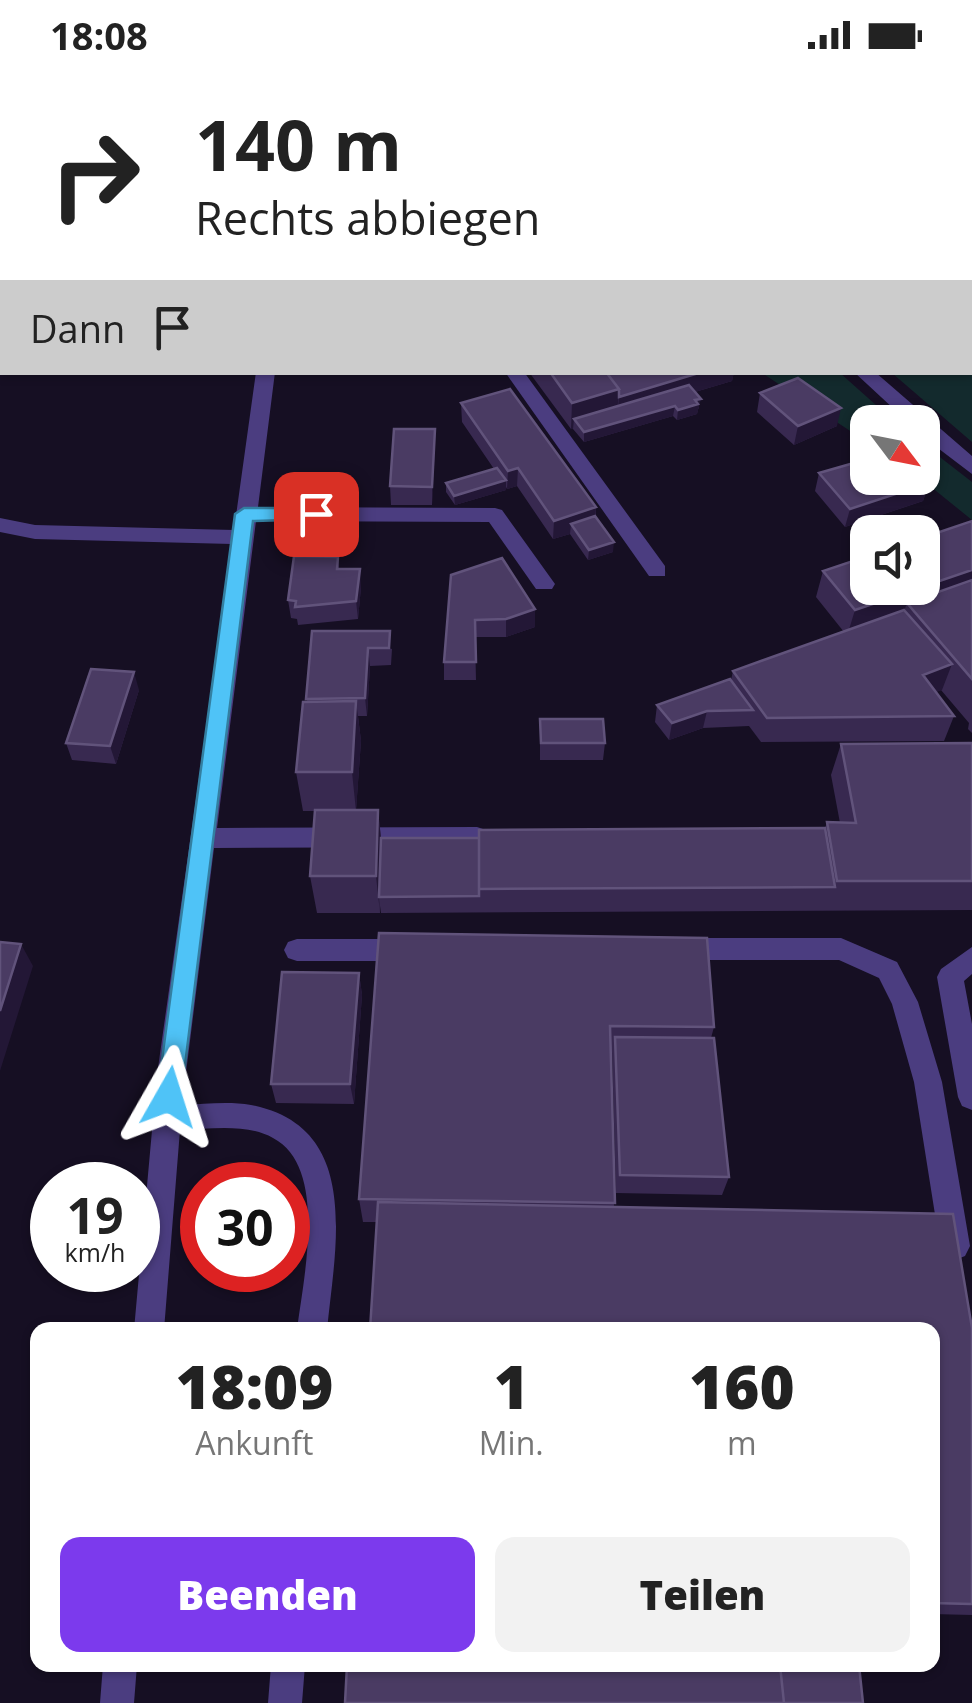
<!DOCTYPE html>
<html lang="de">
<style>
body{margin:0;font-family:"Open Sans",sans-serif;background:#f2f2f2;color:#222;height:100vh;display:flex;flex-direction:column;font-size:38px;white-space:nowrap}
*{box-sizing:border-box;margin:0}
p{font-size:32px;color:#767676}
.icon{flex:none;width:55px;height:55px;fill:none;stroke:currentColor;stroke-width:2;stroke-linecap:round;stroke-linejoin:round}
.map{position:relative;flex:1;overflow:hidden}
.details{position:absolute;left:30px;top:1252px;width:910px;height:350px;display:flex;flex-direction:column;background:#fff;border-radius:20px;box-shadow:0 2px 8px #0004}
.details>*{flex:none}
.banner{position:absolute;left:0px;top:0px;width:972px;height:305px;box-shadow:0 2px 8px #0004;background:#fff;color:#222;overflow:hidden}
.needle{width:65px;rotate:122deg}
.controls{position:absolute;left:850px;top:335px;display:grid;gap:20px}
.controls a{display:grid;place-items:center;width:90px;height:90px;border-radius:20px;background:#fff;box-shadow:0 2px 8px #0004;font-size:50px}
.speed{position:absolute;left:30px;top:1092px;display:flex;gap:20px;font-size:50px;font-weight:700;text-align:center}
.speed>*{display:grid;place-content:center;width:130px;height:130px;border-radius:50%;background:#fff;box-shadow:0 2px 8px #0004;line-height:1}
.speed small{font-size:25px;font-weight:400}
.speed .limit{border:15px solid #d22;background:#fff;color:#111}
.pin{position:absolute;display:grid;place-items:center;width:85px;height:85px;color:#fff;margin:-42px;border-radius:20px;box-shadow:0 5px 15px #0006}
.me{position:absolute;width:110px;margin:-55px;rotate:6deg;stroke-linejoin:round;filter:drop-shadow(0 0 8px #0008)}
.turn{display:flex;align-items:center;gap:35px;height:210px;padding:0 30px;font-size:45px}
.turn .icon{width:130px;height:130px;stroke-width:2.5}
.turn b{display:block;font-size:70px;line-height:85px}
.then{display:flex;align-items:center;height:95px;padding:0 30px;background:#0003;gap:20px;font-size:38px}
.eta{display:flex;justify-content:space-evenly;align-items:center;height:170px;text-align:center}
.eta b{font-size:60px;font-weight:800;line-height:70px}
.cta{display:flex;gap:20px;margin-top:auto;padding:20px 30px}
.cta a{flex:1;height:115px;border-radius:20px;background:#7c3aed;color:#fff;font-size:40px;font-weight:800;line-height:115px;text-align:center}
.cta a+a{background:#f2f2f2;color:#222}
.status{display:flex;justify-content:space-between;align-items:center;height:70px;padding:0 50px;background:#fff;direction:ltr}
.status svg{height:28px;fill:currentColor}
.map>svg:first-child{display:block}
</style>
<div class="status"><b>18:08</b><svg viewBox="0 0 49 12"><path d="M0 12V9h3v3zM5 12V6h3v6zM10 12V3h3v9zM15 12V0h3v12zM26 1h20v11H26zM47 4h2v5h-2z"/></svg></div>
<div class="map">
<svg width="972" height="1633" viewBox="0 0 972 1633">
<rect width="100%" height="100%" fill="#160f23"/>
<path fill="#132a2d" d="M970,277H972V372L892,303L970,302Z
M762,303H840L895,352H868L867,372Z
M923,374L972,412V450L920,408Z"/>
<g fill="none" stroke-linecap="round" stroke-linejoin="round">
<path fill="#4b3d80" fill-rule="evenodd" d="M622,0H638L640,2H624Z
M923,0H940L942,2H925Z
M972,6V16L970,17V7Z
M0,249L2,250V261H0Z
M256,302H275L258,437L495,438L502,440L555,514L552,519H536L489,452L256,451L217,758L477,757L486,760L489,767L486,774L477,777L214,778L182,1035C205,1034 229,1031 251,1035C363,1057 335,1177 327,1260H297C303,1210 329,1097 273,1068C246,1053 210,1059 180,1060L164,1260H134L157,1005L232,474L35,469L0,462V448L35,455L234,460Z
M505,302H524L665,496V506H649Z
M854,302H875L972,386V404L922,366V352H908Z
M674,868H841L897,892L918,932L942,1012L970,1176L965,1186L955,1190L945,1186L940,1176L914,1012L892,934L879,908L839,890H674L665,887L661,879L665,871Z
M297,869H409L418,872L422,880L418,888L409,891H297L288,888L284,880L288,872Z
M972,877V904L964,911L972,954V1040L962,1036L958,1027L937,907L941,899Z
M103,1595H137L134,1633H100Z
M271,1595H305L302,1633H268Z"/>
<path stroke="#0cb4f1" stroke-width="5" stroke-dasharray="10 9" stroke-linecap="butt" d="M168,0L176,2"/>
</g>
<path fill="#382950" d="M661,0H713V2H663Z
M814,0H917V2H817Z
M529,302H734L732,311L695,322L699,338L698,339L697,344L677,350L673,346L584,372L573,359H571Z
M760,323L837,356L794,375L757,342Z
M461,333L596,437V446L613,482L588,490L570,464L553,469L517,416L507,419L506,417V420L455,435L446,422V413L494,399L462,352Z
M435,359L432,435H391L390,416Z
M819,403L929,413L923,431L845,457L815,421Z
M972,451V663L968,659L969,653L941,620L936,622L954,646L944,671L761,672L749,656L703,658L669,670L655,652L657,635L731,610L733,601L844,562L816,527L823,501Z
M338,487L339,499L361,517L358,549L298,555L297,549L291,548L288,530Z
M451,505L535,557L506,567H475L476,610H444V592Z
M312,561L392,579L391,595L370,596L367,646H358L361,671L356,740H378L381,768H479L825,758L827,752L840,753L831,705L841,674L972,673V840L381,843L380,836V843H317L310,806L315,741H303L296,702L307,632Z
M139,620L116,694L72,690L66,673Z
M540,649L605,673L603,690H540Z
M379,863L714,957L711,968L729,1107L722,1125L616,1123L612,982H611L614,1137L972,1258V1545L932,1544V1260L377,1152H363L359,1129Z
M359,903L362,925L354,1034L276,1033L271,1014Z"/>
<path fill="#231736" d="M676,0H713V2H676Z
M885,0H917V2H884Z
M2,210V230H0V211Z
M702,302H734L732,311L617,345L619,327Z
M619,319L617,345L574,349L573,359H571L572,333Z
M701,329L697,344L677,350L678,340L695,330Z
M675,336L673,346L584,372V362Z
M841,338L837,356L794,375L798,356Z
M435,359V378L432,435V417Z
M518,398L517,416L507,419L508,401Z
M506,410V420L455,435L454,426Z
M929,413L923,431L845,457L850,439Z
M596,437L595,456L571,454L570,464L553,469L554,451Z
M614,472L613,482L588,490L589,480Z
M360,499L361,517L358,549L356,531Z
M972,500V522L907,533L902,547L847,566L855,540Z
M535,539V557L506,567V549Z
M368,578L370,596L367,646L365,628Z
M952,594L942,620L913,630L923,605Z
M134,602L139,620L116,694L110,676Z
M356,631L361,671L356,741L352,702Z
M707,641L703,658L669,670L672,653Z
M378,740L382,778L379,827L380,843L376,806Z
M21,874L33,896L0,1001V941Z
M359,903L362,925L354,1034L350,1014Z"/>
<path fill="#4a3b63" stroke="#61537b" stroke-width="2.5" d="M526,0H540L542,2H528Z
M575,0H610L612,2H577Z
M791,0H801L805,2H784Z
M821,0H863L867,2H817Z
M972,80V123L970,124V81Z
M972,149V197L970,198V150Z
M2,182V210L0,211V183Z
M550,302H606L619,319L572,333Z
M606,302H702L619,327V319Z
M798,308L841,338L798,356L760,323Z
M689,315L701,329L695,330L698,334L678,340L675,336L584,362L574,349Z
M510,319L596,437L554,451L518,398L508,401L461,333Z
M394,359H435L432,417L390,416Z
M868,389V408L922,406L929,413L850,439L819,403Z
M497,398L506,410L454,426L446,413Z
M595,446L614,472L589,480L571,454Z
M972,451V500L922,517V468Z
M294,486L338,487L337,499H360L356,531L295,537L296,531L288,530Z
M868,486V518H920L855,540L823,501Z
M502,488L535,539L506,549L475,550L476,592H444L451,505Z
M972,510V609L907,533Z
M904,540L952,594L923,605L954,646L767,648L733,601Z
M312,561H390L389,578H368L365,628L306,629Z
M91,599L134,602L110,676L66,673Z
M730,609L753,640L707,641L672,653L657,635Z
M356,631L352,702H296L303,632Z
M540,649H603L605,673H541Z
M972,673V811H837L827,752L856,753L841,674Z
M315,740H378L376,806H310Z
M825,758L835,817L479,819V760Z
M381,768H479V826L379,827Z
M379,863L707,868L714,957L610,956L615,1133L359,1129Z
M0,872L21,874L0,941Z
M282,902L359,903L350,1014H271Z
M615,967L714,968L729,1107L620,1105Z
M378,1132L953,1144L972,1258V1534L932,1533V1260H370Z
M347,1595H780L784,1633H345Z
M780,1595H859L863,1633H784Z"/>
<path fill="#4fc3f7" stroke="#337fa1" stroke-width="2.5" d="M316,438L322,440V449L253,451L181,1027L169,1038L157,1027L235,444L244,438Z"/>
</svg>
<div class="controls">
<a><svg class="needle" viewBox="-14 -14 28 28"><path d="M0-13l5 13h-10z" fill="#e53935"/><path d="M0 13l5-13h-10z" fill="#767676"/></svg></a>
<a><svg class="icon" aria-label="sound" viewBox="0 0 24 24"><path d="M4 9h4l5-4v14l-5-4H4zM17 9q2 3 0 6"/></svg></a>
</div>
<div class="speed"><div>19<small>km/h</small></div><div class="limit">30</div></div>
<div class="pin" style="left:316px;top:444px;background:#d93025"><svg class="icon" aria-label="arrive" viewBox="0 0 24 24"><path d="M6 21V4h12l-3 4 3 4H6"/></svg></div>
<svg class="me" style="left:169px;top:1027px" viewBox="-20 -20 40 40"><path d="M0-17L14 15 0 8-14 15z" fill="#4fc3f7" stroke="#fff" stroke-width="4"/></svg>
<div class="banner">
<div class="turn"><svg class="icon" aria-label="right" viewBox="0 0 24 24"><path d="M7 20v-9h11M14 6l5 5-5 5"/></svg><div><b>140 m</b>Rechts abbiegen</div></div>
<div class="then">Dann<svg class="icon" aria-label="arrive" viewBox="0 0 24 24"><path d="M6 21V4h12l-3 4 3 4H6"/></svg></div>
</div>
<section class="details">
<div class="eta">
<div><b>18:09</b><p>Ankunft</p></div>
<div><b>1</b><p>Min.</p></div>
<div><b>160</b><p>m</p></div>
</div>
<div class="cta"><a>Beenden</a><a>Teilen</a></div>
</section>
</div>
